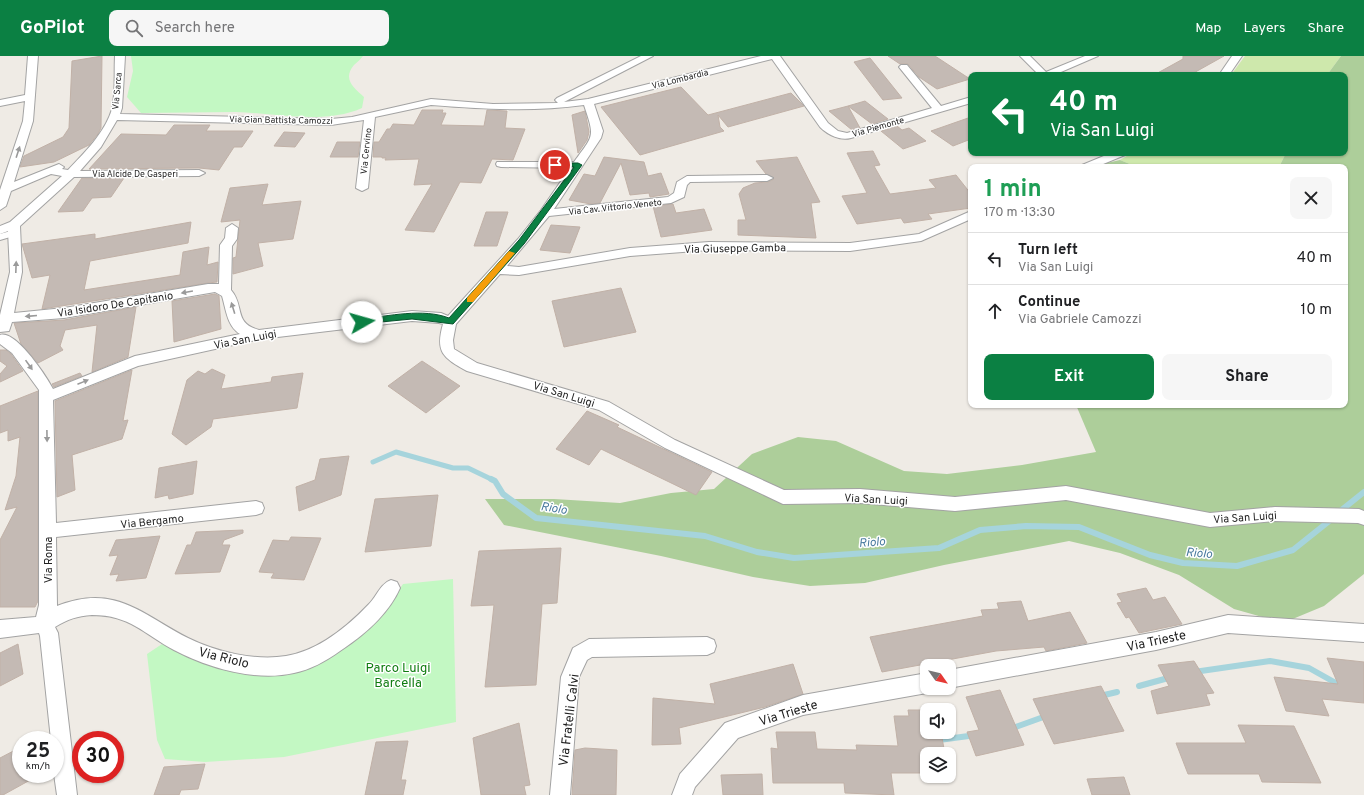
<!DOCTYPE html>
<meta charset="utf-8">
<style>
body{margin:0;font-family:Overpass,sans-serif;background:#f6f6f6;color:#202124;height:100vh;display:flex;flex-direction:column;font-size:15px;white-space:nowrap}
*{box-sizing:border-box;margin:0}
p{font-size:13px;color:#757577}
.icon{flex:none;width:22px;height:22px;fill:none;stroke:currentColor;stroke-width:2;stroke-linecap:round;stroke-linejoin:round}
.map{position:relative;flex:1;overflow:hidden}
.panel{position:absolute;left:968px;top:108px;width:380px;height:244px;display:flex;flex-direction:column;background:#fff;border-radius:8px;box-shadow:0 1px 3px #0004}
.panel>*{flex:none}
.top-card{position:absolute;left:968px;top:16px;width:380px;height:84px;border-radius:8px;box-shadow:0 1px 3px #0004;background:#0b8043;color:#fff;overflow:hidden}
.needle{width:26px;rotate:124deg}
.fabs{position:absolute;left:920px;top:603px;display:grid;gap:8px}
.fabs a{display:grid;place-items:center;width:36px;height:36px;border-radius:8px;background:#fff;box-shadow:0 1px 3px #0004;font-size:20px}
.speed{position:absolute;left:12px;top:675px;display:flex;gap:8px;font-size:20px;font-weight:700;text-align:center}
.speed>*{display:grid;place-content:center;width:52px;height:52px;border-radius:50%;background:#fff;box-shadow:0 1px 3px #0004;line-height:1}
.speed small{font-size:10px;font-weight:400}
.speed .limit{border:6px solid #d22;background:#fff;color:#111}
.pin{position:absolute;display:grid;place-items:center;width:34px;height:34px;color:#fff;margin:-17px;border:2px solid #fff;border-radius:50%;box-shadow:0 1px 4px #0007}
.me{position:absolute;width:44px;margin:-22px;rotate:83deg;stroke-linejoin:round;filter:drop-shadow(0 0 3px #0008)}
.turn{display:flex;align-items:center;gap:14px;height:84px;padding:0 16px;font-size:18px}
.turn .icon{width:52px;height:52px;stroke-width:2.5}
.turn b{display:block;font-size:28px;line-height:34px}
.round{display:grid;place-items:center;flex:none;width:42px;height:42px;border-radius:8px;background:#f6f6f6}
.overview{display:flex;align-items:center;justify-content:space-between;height:68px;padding:0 16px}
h1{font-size:24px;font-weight:700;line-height:30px;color:#1e9e55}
.action{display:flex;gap:8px;margin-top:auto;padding:8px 16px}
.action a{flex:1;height:46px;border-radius:8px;background:#0b8043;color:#fff;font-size:16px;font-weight:700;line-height:46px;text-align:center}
.action a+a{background:#f6f6f6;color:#202124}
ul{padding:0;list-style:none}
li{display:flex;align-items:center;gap:12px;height:52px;padding:0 16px;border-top:1px solid #e0e0e0}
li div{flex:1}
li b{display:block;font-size:15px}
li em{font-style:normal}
header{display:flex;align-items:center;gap:24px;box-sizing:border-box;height:56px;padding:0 20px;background:#0b8043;color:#fff}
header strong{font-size:19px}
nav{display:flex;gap:22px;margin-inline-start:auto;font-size:14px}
.search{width:280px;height:36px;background:#f6f6f6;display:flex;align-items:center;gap:10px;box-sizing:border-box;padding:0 14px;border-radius:8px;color:#757577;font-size:15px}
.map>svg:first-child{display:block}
</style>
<header>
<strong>GoPilot</strong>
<div class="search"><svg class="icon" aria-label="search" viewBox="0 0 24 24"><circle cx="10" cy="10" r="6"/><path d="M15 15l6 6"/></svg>Search here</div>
<nav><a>Map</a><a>Layers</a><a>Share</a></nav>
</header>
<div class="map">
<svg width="1364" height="739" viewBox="0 0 1364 739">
<rect width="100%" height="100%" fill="#efebe5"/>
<path fill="#cee8ac" d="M1245,0H1341L1327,19H1231Z
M1132,97H1286L1279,111H1137L1120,104Z"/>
<path fill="#adce9a" d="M1341,0H1364V518L1324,550L1283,567L1234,553L1179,519L1120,497L1069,485L944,509L865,527L810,530L753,521L661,500L504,469L485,443H554L620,447L671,437L714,433L752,398L798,381L836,385L904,415L947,418L1022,409L1096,396L1076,349H1345V111H1279L1286,97H1345V19H1327Z
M1120,104L1137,111H1106L1102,108Z"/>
<path fill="#c3f8c3" d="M131,0H363C360,4 357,6 354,9C342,23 354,32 364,41L362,52C324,69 276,57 236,56C204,56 173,57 141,57L127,41L133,15Z
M453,523L456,666L284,701L205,706L165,703L157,684L147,598L162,588L201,605L288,616L391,545L403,528Z"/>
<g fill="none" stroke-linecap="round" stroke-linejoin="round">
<path stroke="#a6d4dc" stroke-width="5" d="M373,406L396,396L453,412H468L493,424"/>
<path stroke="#a6d4dc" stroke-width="6" d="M491,423L495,425L503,438L536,462L705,480L757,496L794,502L939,492L980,474L1026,470L1079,471L1150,499L1183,507L1237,510L1293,494L1333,462
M1339,456L1364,436
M1194,616L1270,605L1309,612L1343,631
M1139,630L1172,621
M1100,640L1117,636
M1010,673L1049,659
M939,684L976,679"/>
</g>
<path fill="#c4bab4" stroke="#c1b1a7" d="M102,0L101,72L98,78L89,89L54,106L20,111L24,100L63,81L69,72L72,5Z
M888,0H935L970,23L937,33L919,21L908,8H900Z
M1183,0H1224L1190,19H1154L1183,3Z
M870,2L902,42L883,44L854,6Z
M681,31L708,59L791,37L804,50L728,71L718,59L720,71L724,75L640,99L601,51Z
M865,45L888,63L872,68L848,50Z
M848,50L860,72L852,74L829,55Z
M422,54H443L442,57H446L441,69L484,70L487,54L507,55L505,72L525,73L513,104L492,103L481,127L460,126L434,176L405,174L432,128L414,129L419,103L385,104L386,102H382V101H373L374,86H379L387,73H390L393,68L414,69Z
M585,55L589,76L587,84L578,97L572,59Z
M971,61V83L953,90L931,75Z
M174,69H210L206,75H253L242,91H234L219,114L199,112L89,113L121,78L166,79Z
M897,70L902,74L909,72L926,85L903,93L881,75Z
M284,76L305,77L295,91L274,90Z
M337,86H360L358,101H330Z
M873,95L880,109L874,110L890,138L936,132L929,124L956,119L971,138V152L928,158L932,163L904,167L901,162L857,168L842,140L867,137L847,97Z
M604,101L644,106L648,120L661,117L669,138L650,141L649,137L630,139L621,107L600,147L591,148L569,144L584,118L595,120Z
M797,101L820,146L811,147L816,182L738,179V164H746L739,138L743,132L755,127L768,126L774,123L766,118L756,105Z
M82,122H124L111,141L92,142L83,155L58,156Z
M268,128L262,149L301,145L293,183L258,187L263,210L233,218V202L236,201L240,164L221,166L230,132Z
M673,148L676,157L704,153L712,174L661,181L653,150Z
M486,156H508L497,190H474Z
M191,166L188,187L90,205L84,234L180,219L183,196L209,191L207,209L218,206L217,226L208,227L42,253L50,219L32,222L22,188L95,178V183Z
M551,169L580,171L570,197L540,194Z
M621,232L636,276L564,291L552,245Z
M215,238L219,240L221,273L174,286L172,245Z
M136,251L128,301L92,316L97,269L65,274L60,290L63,294L38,307L21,288L14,267L64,264Z
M0,294H6L11,298L23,315L0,326V318L7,310L0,305Z
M422,305L460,330L426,357L388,330Z
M212,313L225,319L221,333L271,326L272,321L303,317L297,352L213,363L211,371L186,389L172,378L187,324L198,315L205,318Z
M132,314L123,365L128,364L122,383L72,399L75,434L57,441L55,345Z
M80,317L82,320L54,331L52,328Z
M38,335V545L35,551H0V484L17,451L5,454L16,420L20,381L8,385V374L0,377V350Z
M587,355L619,369L617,371L712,416L696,439L601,393L589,409L556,393Z
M349,400L341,439L299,455L296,431L315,424L320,403Z
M197,405L193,438L169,443L168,439L155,442L159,412Z
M438,439L431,490L365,496L375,443Z
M243,474V477L224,484L222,489H230L220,516L175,518L187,489H191L196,476Z
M160,480L146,522L116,525L119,518L110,519L118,499L109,500L116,484Z
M291,481L321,482L304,524L271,522L274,517L259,516L273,484L289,485Z
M561,492L557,547L542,548L536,629L485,631L494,549L471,550L479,495Z
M1146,532L1153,544L1165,541L1182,568L1139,577L1129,561L1126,562L1117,547L1122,546L1117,538Z
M1021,545L1028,565L1070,556L1087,587L1046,595L1044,591L996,595L882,616L870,581L983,560L981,554L999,553L997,547Z
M18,588L23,618L0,630V597Z
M1327,602L1364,606V647L1322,643L1329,660L1286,655L1274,621L1338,628Z
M1194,605L1214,637L1206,638L1210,649L1157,658L1151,635L1169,630L1158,609Z
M793,608L803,638L765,651L679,672L681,688L652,689L653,642L715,648L710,628Z
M1101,630L1124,675L1054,688L1033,643Z
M1000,634L1024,689L976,700L967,676L979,674L966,641Z
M908,654H940H927V676H944L945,681L942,682L945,698H927V717H891L894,739L845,737L844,727H773L771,692L778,693L776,676H815L817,693L857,694L856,689L898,690L894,660H909Z
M519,667L530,729L524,730L526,739H481L473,682Z
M1238,669L1294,670L1321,727L1262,726L1259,718H1188L1176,687H1246Z
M408,685L401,724H406L403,739H365L376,686Z
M21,691V718H41L3,739H0V702Z
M585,692L617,694L616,739H572L575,694Z
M205,708L198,733L181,734L179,739H154L164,711Z
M762,718L763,739H723L721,719Z
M1124,721L1130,739H1092L1087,723Z"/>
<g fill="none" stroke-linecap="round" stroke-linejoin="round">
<defs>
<path id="pedestrian" d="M14,174L18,177L17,179L0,184V178Z"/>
<path id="minor" d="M28,0H38L33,65L14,126L59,108L64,111L62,113L68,114C84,97 105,77 112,53C116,37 114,17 115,0H125L122,52L120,58L331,63L352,61L431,43L493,48L558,47L555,44L557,42L641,0H653L564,46L588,43L761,0H780L828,67L838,75L847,77L932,52L899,11L901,9H907L941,50L971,41V47L851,82C840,85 828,79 820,71L772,3L594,48L603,75L601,82L554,153L668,141L674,137L677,126L687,120L767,119L773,122L767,125L690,126L687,129L684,141L671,147L549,160L507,210L519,211L630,192L709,186L850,187L919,178L971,155V163L921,185L850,195L709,194L630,200L519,219L500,218L456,268L453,284L454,293L477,307L609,346L675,384L784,434L860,433L955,441L1066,430L1210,457L1275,451L1359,453L1364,455V469L1358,467L1275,465L1210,471L1066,444L955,455L860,447L783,448L665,392L599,354L467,315C443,302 435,296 443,268L439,267L412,265L261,283L138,310L53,344L56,467L256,445L262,447L264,452L262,457L256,459L56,481L57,550C115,527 141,558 188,582C216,596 255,605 286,600C318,595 347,571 369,548C377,540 380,528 391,524L397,526L400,532C388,559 364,579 340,595C326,605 310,614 294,617C256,626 208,612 174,594C144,578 130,559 92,559C77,560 68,563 55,571L58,577L77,739H57L54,718L55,684H51L40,580L39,577L0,582V564L36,561L39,549V334L12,297L0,288V279C16,274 46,320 53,333L135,300L240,278C227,270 226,253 222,240L215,236L64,262L12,266L9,275L0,276V259L10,216L8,175L0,178V170L10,166L62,120L51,118L11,135L6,150L0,154V134L23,65L25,45L0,50V44L25,39ZM431,49C483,53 533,56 584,49C595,82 594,78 574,106H497L496,108L497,110L501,111L570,112L541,154L518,183L448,260L441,257L412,255L259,274C233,267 245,250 231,234L232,190L237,183L238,172L232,168L226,172L225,182L220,189L219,228H208L64,252L14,257L22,216L20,170L74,121L199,120L205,117L199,114L80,115L101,91L117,64L331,69L364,64L356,132L362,135L368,132L375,61Z
M1020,0H1030L1046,16L1085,0H1098L1054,19H1039Z
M1232,0H1242L1229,19H1219Z
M1111,97H1126L1125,99L1096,111H1081L1082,109Z
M1228,559L1364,568V586L1228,577L1156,594L949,632H948L949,614L1156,576Z
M707,581L714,584L716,590L714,596L707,599L592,601L587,604L579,621L570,739H550L561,621L573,592L589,583Z
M927,617V632H934L927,637L803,659L738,682L695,731L692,739H672L680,718L725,667L803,639Z"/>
</defs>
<use href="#pedestrian" stroke="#a3a3a3" stroke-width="2"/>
<use href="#minor" stroke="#a3a3a3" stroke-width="2"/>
<use href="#pedestrian" fill="#fff" fill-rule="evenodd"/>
<use href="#minor" fill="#fff" fill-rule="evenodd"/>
</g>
<defs><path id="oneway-solid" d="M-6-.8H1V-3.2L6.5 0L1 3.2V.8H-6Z"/></defs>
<g fill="#9a9a9a">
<use href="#oneway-solid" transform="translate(18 96) rotate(-72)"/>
<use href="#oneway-solid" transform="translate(16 211) rotate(-88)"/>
<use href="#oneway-solid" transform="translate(187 236) rotate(170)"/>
<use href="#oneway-solid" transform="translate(233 252) rotate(-107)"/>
<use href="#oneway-solid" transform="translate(31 260) rotate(175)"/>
<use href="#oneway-solid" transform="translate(29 309) rotate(55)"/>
<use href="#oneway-solid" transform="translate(83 326) rotate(-22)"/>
<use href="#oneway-solid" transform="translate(47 380) rotate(89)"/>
</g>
<path fill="#0b8043" stroke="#07532c" d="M553,107H578L582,109L524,188L453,268L412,263L360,268L358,266L362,263C389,260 423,252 449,262L519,184L574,111H555L552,109Z"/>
<path fill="#f59e0b" d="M509,195L515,197L473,246H467V242Z"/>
<g text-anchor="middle" stroke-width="3" stroke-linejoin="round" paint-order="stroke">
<g font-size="9" fill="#1f1f1f" stroke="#fff">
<text transform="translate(680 23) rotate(-14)" y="3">Via Lombardia</text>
<text transform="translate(117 35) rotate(-85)" y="3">Via Sarca</text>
<text transform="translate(281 64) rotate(1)" y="3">Via Gian Battista Camozzi</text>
<text transform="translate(878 71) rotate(-16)" y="3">Via Piemonte</text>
<text transform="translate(366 95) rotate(-84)" y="3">Via Cervino</text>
<text x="135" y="121">Via Alcide De Gasperi</text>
<text transform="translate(615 151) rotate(-6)" y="3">Via Cav. Vittorio Veneto</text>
</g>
<g font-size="11" fill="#1f1f1f" stroke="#fff">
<text transform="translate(735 192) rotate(-1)" y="4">Via Giuseppe Gamba</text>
<text transform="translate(115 248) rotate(-9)" y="4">Via Isidoro De Capitanio</text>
<text transform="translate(245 283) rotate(-11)" y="4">Via San Luigi</text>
<text transform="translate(564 338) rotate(17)" y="4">Via San Luigi</text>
<text transform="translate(876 443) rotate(3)" y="4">Via San Luigi</text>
<text transform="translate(1245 461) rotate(-4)" y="4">Via San Luigi</text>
<text transform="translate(152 465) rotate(-6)" y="4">Via Bergamo</text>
<text transform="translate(48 504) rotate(-90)" y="4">Via Roma</text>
</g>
<g font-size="12" font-style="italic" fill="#46789d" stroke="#fff">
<text transform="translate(554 452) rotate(9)" y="4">Riolo</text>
<text transform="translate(872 486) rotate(-4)" y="4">Riolo</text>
<text transform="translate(1199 497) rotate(5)" y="4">Riolo</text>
</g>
<g font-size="13" fill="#1f1f1f" stroke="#fff">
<text transform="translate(1156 584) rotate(-12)" y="5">Via Trieste</text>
<text transform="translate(224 601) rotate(14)" y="5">Via Riolo</text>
<text transform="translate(788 656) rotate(-17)" y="5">Via Trieste</text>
<text transform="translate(568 664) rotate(-83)" y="5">Via Fratelli Calvi</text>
</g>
<g font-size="13" fill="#0e7c0f" stroke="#fff">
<text x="398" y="616">Parco Luigi<tspan x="398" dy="15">Barcella</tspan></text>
</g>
</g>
</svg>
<div class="fabs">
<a><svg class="needle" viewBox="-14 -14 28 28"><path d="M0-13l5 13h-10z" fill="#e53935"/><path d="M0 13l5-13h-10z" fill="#757577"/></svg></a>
<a><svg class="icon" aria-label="sound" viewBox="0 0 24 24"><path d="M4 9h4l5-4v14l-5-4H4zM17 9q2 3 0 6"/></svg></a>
<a><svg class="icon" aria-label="layers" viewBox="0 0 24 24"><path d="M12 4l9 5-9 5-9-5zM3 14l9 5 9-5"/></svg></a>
</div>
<div class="speed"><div>25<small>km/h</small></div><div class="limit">30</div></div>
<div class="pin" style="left:555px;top:109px;background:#d93025"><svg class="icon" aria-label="arrive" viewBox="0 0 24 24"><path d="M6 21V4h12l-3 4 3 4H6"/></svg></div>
<svg class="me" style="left:362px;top:266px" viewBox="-20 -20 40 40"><circle r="19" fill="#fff"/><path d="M0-13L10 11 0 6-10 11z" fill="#0b8043"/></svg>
<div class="top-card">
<div class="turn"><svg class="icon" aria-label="left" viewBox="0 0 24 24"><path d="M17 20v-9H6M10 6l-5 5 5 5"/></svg><div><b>40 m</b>Via San Luigi</div></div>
</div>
<section class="panel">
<div class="overview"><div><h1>1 min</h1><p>170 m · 13:30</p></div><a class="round"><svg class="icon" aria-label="close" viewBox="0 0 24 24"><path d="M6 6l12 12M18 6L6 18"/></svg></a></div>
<ul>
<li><svg class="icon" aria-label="left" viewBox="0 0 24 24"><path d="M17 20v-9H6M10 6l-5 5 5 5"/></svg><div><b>Turn left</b><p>Via San Luigi</p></div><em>40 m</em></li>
<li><svg class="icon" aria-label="ahead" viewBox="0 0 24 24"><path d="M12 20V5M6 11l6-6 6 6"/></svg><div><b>Continue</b><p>Via Gabriele Camozzi</p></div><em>10 m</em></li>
</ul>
<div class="action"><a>Exit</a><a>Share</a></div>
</section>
</div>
